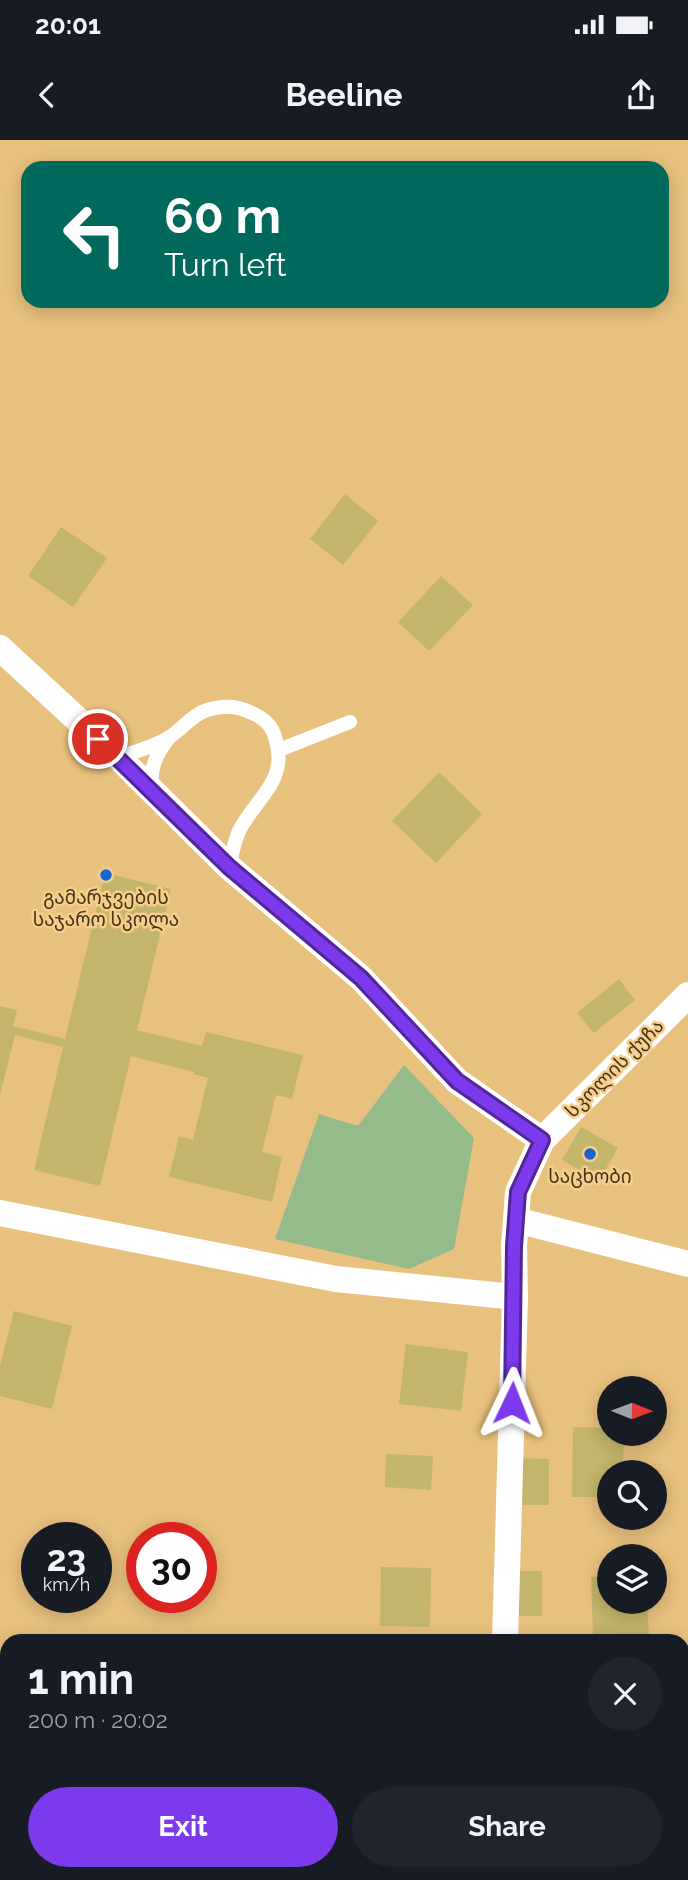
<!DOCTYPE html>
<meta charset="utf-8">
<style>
body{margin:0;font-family:Raleway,"Noto Sans Georgian",sans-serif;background:#20242c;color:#f1f3f6;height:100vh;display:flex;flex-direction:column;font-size:26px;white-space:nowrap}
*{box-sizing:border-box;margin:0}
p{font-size:23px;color:#9ea1a6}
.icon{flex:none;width:38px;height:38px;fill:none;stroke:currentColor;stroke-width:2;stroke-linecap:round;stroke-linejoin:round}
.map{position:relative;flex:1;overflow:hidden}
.drawer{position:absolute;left:0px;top:1494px;width:690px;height:247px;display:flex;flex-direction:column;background:#171b24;border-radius:21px 21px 0 0;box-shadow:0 4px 18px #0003}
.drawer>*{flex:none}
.guide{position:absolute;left:21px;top:21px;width:648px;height:147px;border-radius:21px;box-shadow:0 4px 18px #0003;background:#00695c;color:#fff;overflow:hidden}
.needle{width:46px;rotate:91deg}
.tools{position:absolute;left:597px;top:1236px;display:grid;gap:14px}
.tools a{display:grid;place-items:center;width:70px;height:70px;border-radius:50%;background:#171b24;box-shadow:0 4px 18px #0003;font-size:35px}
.speed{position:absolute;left:21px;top:1382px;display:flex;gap:14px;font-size:35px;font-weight:700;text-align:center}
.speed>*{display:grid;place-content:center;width:91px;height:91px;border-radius:50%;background:#171b24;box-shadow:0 4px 18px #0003;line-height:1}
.speed small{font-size:18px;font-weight:400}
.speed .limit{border:10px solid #d22;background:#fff;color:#111}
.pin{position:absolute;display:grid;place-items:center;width:60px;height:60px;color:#fff;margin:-30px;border:4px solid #fff;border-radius:50%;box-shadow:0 2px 7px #0007}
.me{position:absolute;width:77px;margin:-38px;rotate:2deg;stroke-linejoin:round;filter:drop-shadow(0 0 5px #0008)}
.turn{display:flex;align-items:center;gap:24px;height:147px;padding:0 28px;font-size:32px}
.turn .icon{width:91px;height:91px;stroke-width:2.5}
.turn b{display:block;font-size:49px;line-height:60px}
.round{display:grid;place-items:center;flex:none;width:74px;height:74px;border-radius:37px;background:#20242c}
.headline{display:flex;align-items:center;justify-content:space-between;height:119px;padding:0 28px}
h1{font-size:42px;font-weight:700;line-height:52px}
.primary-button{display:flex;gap:14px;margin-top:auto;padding:14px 28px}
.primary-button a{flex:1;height:80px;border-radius:42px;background:#7c3aed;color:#fff;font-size:28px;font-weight:700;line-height:80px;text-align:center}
.primary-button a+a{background:#20242c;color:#f1f3f6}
.status{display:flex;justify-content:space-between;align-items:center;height:49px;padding:0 35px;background:#171b24;direction:ltr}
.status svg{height:19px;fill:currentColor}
header{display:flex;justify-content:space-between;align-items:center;height:91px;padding:0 28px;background:#171b24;font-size:32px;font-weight:700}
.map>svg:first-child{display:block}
</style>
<div class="status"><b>20:01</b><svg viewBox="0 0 49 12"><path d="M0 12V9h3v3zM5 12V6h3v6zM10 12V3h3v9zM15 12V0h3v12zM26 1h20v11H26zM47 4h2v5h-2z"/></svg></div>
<header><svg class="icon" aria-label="back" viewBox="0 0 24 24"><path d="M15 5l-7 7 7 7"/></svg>Beeline<svg class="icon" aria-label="share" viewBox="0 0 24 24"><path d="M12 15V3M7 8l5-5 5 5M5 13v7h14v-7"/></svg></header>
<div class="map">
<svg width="688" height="1740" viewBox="0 0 688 1740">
<rect width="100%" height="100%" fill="#e9c17e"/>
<path fill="#95bb8a" d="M404,925L474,998L454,1109L409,1129L275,1099L319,974L358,986Z"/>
<path fill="#c3b56b" d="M345,354L378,381L343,425L310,399Z
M61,387L107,418L73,467L28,436Z
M441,436L473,465L429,511L398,482Z
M439,632L482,674L436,723L392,681Z
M105,733L171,749L137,890L202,906L206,892L303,915L292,959L276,955L262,1012L282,1017L272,1062L169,1037L179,996L193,1000L208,938L193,934L194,932L131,916L100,1046L34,1030L63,907L15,895L0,955V866L17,870L13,886L65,899Z
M619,839L635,860L594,893L577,873Z
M581,987L618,1008L599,1041L562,1020Z
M14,1171L72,1186L52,1269L0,1256V1226Z
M406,1204L468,1212L461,1271L399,1264Z
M573,1287L609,1288V1293H624L623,1332H609V1357H572Z
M386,1314L433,1316L431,1350L385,1347Z
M519,1318L549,1319V1365H519Z
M381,1427L431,1428L430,1487L380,1486Z
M519,1431H542V1476H519Z
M609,1436V1461H647L649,1495L593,1497L591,1437Z
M0,1613H7V1657L0,1656Z
M4,1707H7V1734H78V1740H3Z
M377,1734H422V1740H377Z
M569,1734H614L613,1740H569Z"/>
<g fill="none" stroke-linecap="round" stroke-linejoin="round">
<path stroke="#fff" stroke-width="14" d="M279,610L350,582
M118,617C135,612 153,607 168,598C182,590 191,575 207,570C226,564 240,566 258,576C267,581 274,590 276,601C288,641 255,659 239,691C234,702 232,715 229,727
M152,647C150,627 156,615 168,599"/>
<path stroke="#fff" stroke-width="26" d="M0,508L118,617L229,727L361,838L457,941L542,1000
M0,1073L336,1139L515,1157
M516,1080L688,1124
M505,1502L515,1157L514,1106L518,1052L542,1000L688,855
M498,1740V1734"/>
</g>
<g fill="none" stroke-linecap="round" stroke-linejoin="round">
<defs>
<path id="route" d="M98,599L229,727L361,838L457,941L542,1000L518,1052L514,1106L512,1263"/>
</defs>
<use href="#route" stroke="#51269a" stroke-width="18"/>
<use href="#route" stroke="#7c3aed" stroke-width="12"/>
</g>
<g fill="#1a64cf" stroke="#f7cd8b" stroke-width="2.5">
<circle cx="106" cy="735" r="7"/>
<circle cx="590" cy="1014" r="7"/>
</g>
<g text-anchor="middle" stroke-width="5" stroke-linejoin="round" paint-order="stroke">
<g font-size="19" fill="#443418" stroke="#f7cd8b">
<text x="106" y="764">გამარჯვების<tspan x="106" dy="22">საჯარო სკოლა</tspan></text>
<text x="590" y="1043">საცხობი</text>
</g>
<g font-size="19" fill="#443418" stroke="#f7cd8b">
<text transform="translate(614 928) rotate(-45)" y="7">სკოლის ქუჩა</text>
</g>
</g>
</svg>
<div class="tools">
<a><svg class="needle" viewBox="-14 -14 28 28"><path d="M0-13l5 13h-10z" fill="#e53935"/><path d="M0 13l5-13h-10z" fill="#9ea1a6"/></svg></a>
<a><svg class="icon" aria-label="search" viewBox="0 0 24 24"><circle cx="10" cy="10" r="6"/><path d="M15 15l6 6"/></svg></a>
<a><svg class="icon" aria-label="layers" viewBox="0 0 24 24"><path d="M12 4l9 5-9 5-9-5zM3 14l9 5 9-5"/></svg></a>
</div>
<div class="speed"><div>23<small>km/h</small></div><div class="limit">30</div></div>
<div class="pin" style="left:98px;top:599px;background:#d93025"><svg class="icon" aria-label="arrive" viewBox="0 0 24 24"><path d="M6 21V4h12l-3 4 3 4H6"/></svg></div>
<svg class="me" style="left:512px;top:1263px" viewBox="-20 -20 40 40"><path d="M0-17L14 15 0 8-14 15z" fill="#7c3aed" stroke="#fff" stroke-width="4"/></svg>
<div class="guide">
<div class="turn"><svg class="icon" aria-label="left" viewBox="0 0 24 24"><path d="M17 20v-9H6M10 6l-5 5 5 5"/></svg><div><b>60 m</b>Turn left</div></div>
</div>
<section class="drawer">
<div class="headline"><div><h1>1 min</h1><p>200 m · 20:02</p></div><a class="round"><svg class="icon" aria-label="close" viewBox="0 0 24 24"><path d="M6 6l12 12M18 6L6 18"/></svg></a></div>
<div class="primary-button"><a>Exit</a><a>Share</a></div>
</section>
</div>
